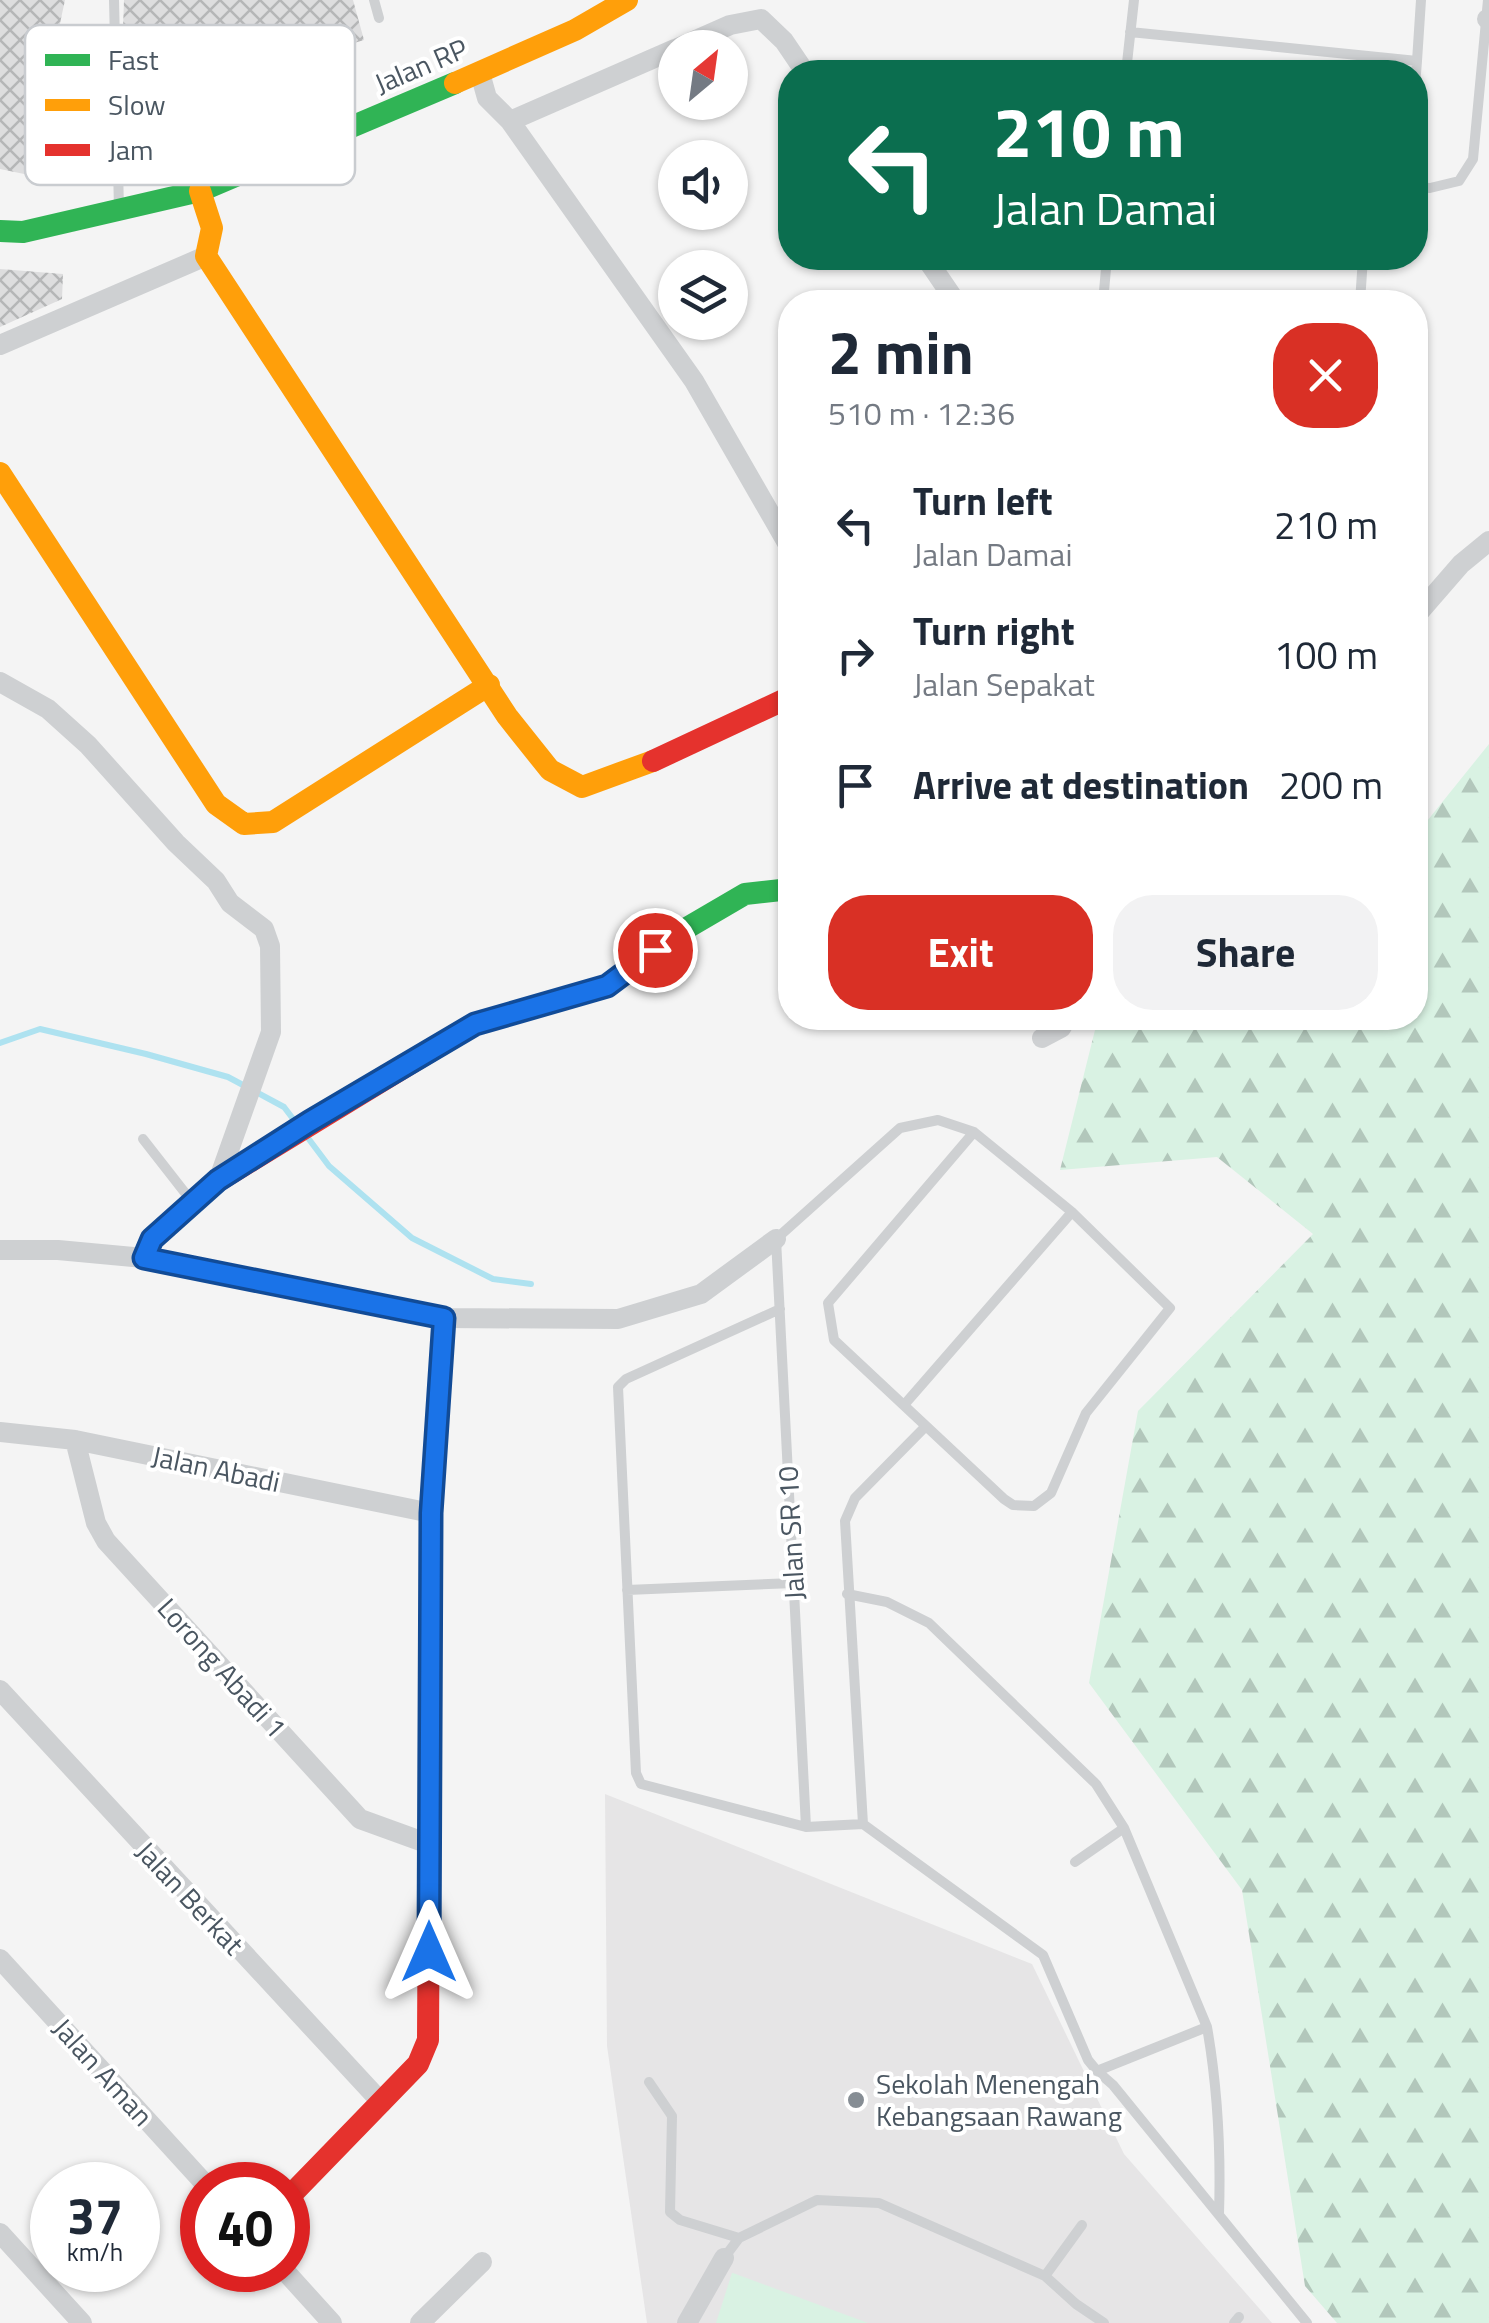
<!DOCTYPE html>
<meta charset="utf-8">
<style>
body{margin:0;font-family:"Titillium Web",sans-serif;background:#f2f2f3;color:#1f2937;height:100vh;display:flex;flex-direction:column;font-size:38px;white-space:nowrap}
*{box-sizing:border-box;margin:0}
p{font-size:32px;color:#747a83}
.icon{flex:none;width:55px;height:55px;fill:none;stroke:currentColor;stroke-width:2;stroke-linecap:round;stroke-linejoin:round}
.map{position:relative;flex:1;overflow:hidden}
.drawer{position:absolute;left:778px;top:290px;width:650px;height:740px;display:flex;flex-direction:column;background:#fff;border-radius:40px;box-shadow:0 2px 8px #0004}
.drawer>*{flex:none}
.hud{position:absolute;left:778px;top:60px;width:650px;height:210px;border-radius:40px;box-shadow:0 2px 8px #0004;background:#0b6e4f;color:#fff;overflow:hidden}
.needle{width:65px;rotate:29deg}
.fabs{position:absolute;left:658px;top:30px;display:grid;gap:20px}
.fabs a{display:grid;place-items:center;width:90px;height:90px;border-radius:50%;background:#fff;box-shadow:0 2px 8px #0004;font-size:50px}
.speed{position:absolute;left:30px;top:2162px;display:flex;gap:20px;font-size:50px;font-weight:700;text-align:center}
.speed>*{display:grid;place-content:center;width:130px;height:130px;border-radius:50%;background:#fff;box-shadow:0 2px 8px #0004;line-height:1}
.speed small{font-size:25px;font-weight:400}
.speed .limit{border:15px solid #d22;background:#fff;color:#111}
.pin{position:absolute;display:grid;place-items:center;width:85px;height:85px;color:#fff;margin:-42px;border:5px solid #fff;border-radius:50%;box-shadow:0 2px 10px #0007}
.me{position:absolute;width:110px;margin:-55px;rotate:0deg;stroke-linejoin:round;filter:drop-shadow(0 0 8px #0008)}
.turn{display:flex;align-items:center;gap:35px;height:210px;padding:0 50px;font-size:45px}
.turn .icon{width:130px;height:130px;stroke-width:2.5}
.turn b{display:block;font-size:70px;line-height:85px}
.round{display:grid;place-items:center;flex:none;width:105px;height:105px;border-radius:40px;background:#f2f2f3}
.headline{display:flex;align-items:center;justify-content:space-between;height:170px;padding:0 50px}
h1{font-size:60px;font-weight:700;line-height:75px}
.action{display:flex;gap:20px;margin-top:auto;padding:20px 50px}
.action a{flex:1;height:115px;border-radius:40px;background:#d93025;color:#fff;font-size:40px;font-weight:700;line-height:115px;text-align:center}
.action a+a{background:#f2f2f3;color:#1f2937}
ul{padding:0;list-style:none}
li{display:flex;align-items:center;gap:30px;height:130px;padding:0 50px}
li div{flex:1}
li b{display:block;font-size:38px}
li em{font-style:normal}
.map>svg:first-child{display:block}
</style>
<div class="map">
<svg width="1489" height="2323" viewBox="0 0 1489 2323">
<defs>
<pattern id="forest-firs" width="22" height="20" patternUnits="userSpaceOnUse" patternTransform="scale(2.5)"><rect width="22" height="20" fill="#d9f2e3"/><path d="M5 1l3.5 6h-7zM16 11l3.5 6h-7z" fill="#b2c7bb"/></pattern>
<pattern id="building-cross-hatch" width="8" height="8" patternUnits="userSpaceOnUse" patternTransform="scale(2.5)"><rect width="8" height="8" fill="#ddddde"/><path d="M0 0l8 8M0 8l8-8" fill="none" stroke="#b5b6b7"/></pattern>
</defs>
<rect width="100%" height="100%" fill="#f4f4f4"/>
<path fill="#e6e5e6" d="M605,1794L1032,1964L1124,2154L1272,2323H647L607,2046Z"/>
<path fill="#d9f2e3" d="M732,2273H733L868,2323H716Z"/>
<path fill="url(#forest-firs)" d="M1489,744V2323H1337L1305,2286L1242,1890L1089,1683L1138,1411L1313,1234L1217,1157L1060,1170L1098,1018H1415V836Z"/>
<g fill="none" stroke-linecap="round" stroke-linejoin="round">
<path stroke="#aee2f0" stroke-width="6" d="M0,1043L40,1029L146,1054L228,1077L284,1107L297,1124
M305,1134L329,1166L412,1238L493,1279L531,1284"/>
</g>
<path fill="url(#building-cross-hatch)" d="M0,0H65L53,56L88,64L58,181L0,169Z
M124,0H353L364,40L120,115Z
M0,269L63,274L62,299L0,327Z"/>
<g fill="none" stroke-linecap="round" stroke-linejoin="round">
<path stroke="#ced0d2" stroke-width="10" d="M114,0L119,209
M374,0L379,18
M1130,32L1417,61L1415,86
M1417,61L1421,0
M1126,72L1134,0
M1375,72L1376,57
M1415,187L1430,188L1459,181L1473,159L1488,0
M1107,258L1104,291L1109,299L1137,302
M1360,302L1363,258
M143,1139L193,1203
M780,1309L626,1379L618,1387L636,1773L641,1784L806,1827L863,1824L845,1521L855,1498L926,1426
M904,1405L1072,1212
M627,1590L794,1583
M847,1594L887,1602L929,1623L1096,1784L1124,1828L1207,2027L1097,2071L1088,2060L1043,1955L863,1824
M806,1827L776,1239L900,1128L938,1120L974,1132L1072,1212L1170,1308L1086,1413L1051,1493L1034,1506L1013,1505L1004,1499L834,1340L828,1303L974,1132
M1075,1862L1124,1828
M1207,2027C1218,2090 1221,2150 1219,2214
M1097,2071L1113,2085L1307,2323
M649,2082L672,2116L670,2212L680,2220L739,2238
M724,2258L739,2238L817,2200L879,2203L1045,2276L1076,2304L1104,2323
M1045,2276L1082,2225
M1234,2323L1239,2317"/>
<path stroke="#ced0d2" stroke-width="20" d="M1487,19H1489
M678,48L730,25L761,19L784,41L805,72
M480,73L487,98L510,121L675,49
M510,121L694,381L790,548
M926,258L956,302
M0,345L206,256
M1415,617L1461,564L1489,541
M0,682L48,709L88,745L176,843L216,881L230,903L264,929L270,946L271,1032L218,1181
M1042,1038L1061,1028L1067,1018
M0,1250H58L144,1258L444,1318L618,1319L701,1294L776,1239
M0,1432L75,1440L431,1513
M75,1440L96,1523L106,1541L360,1819L429,1844
M0,1690L382,2103
M0,1959L206,2185
M0,2233L82,2323
M284,2270L332,2323
M420,2323L482,2262
M687,2323L724,2258"/>
<path stroke="#30b455" stroke-width="22" d="M0,231L23,232L200,191L455,83
M575,995L607,986L680,932L745,894L790,889"/>
<path stroke="#ff9f0a" stroke-width="22" d="M455,83L575,30L627,0
M200,191L212,228L206,256L507,716L550,770L582,787L653,761
M0,473L216,804L244,824L273,822L489,685
M431,1509L444,1318"/>
<path stroke="#e5322d" stroke-width="22" d="M653,761L790,697
M144,1258L152,1239L218,1181L475,1024L575,995
M288,2198L418,2064L428,2040L431,1509"/>
</g>
<g fill="none" stroke-linecap="round" stroke-linejoin="round">
<defs>
<path id="route" d="M429,1952L431,1513L444,1318L144,1258L152,1239L218,1180L309,1122L475,1024L607,986L655,950"/>
</defs>
<use href="#route" stroke="#114b97" stroke-width="25"/>
<use href="#route" stroke="#1a73e8" stroke-width="18"/>
</g>
<circle fill="#868d94" stroke="#fff" stroke-width="4" cx="856" cy="2100" r="10"/>
<g text-anchor="middle" stroke-width="8" stroke-linejoin="round" paint-order="stroke">
<g font-size="28" fill="#4a5661" stroke="#fff">
<text transform="translate(421 66) rotate(-23)" y="10">Jalan RP</text>
<text transform="translate(216 1469) rotate(12)" y="10">Jalan Abadi</text>
<text transform="translate(791 1533) rotate(-93)" y="10">Jalan SR 10</text>
<text transform="translate(222 1668) rotate(48)" y="10">Lorong Abadi 1</text>
<text transform="translate(190 1898) rotate(47)" y="10">Jalan Berkat</text>
<text transform="translate(103 2072) rotate(48)" y="10">Jalan Aman</text>
</g>
<g font-size="28" fill="#4a5661" stroke="#fff" text-anchor="start">
<text x="876" y="2094">Sekolah Menengah<tspan x="876" dy="32">Kebangsaan Rawang</tspan></text>
</g>
</g>
<rect x="25" y="25" width="330" height="160" rx="15" fill="#fff" stroke="#c9ccd0" stroke-width="2.5"/>
<rect x="45" y="54" width="45" height="12" fill="#30b455"/>
<rect x="45" y="99" width="45" height="12" fill="#ff9f0a"/>
<rect x="45" y="144" width="45" height="12" fill="#e5322d"/>
<g font-size="28" fill="#4a5661">
<text x="108" y="70">Fast</text>
<text x="108" y="115">Slow</text>
<text x="108" y="160">Jam</text>
</g>
</svg>
<div class="fabs">
<a><svg class="needle" viewBox="-14 -14 28 28"><path d="M0-13l5 13h-10z" fill="#e53935"/><path d="M0 13l5-13h-10z" fill="#747a83"/></svg></a>
<a><svg class="icon" aria-label="sound" viewBox="0 0 24 24"><path d="M4 9h4l5-4v14l-5-4H4zM17 9q2 3 0 6"/></svg></a>
<a><svg class="icon" aria-label="layers" viewBox="0 0 24 24"><path d="M12 4l9 5-9 5-9-5zM3 14l9 5 9-5"/></svg></a>
</div>
<div class="speed"><div>37<small>km/h</small></div><div class="limit">40</div></div>
<div class="pin" style="left:655px;top:950px;background:#d93025"><svg class="icon" aria-label="arrive" viewBox="0 0 24 24"><path d="M6 21V4h12l-3 4 3 4H6"/></svg></div>
<svg class="me" style="left:429px;top:1952px" viewBox="-20 -20 40 40"><path d="M0-17L14 15 0 8-14 15z" fill="#1a73e8" stroke="#fff" stroke-width="4"/></svg>
<div class="hud">
<div class="turn"><svg class="icon" aria-label="left" viewBox="0 0 24 24"><path d="M17 20v-9H6M10 6l-5 5 5 5"/></svg><div><b>210 m</b>Jalan Damai</div></div>
</div>
<section class="drawer">
<div class="headline"><div><h1>2 min</h1><p>510 m · 12:36</p></div><a class="round" style="background:#d93025;color:#fff"><svg class="icon" aria-label="close" viewBox="0 0 24 24"><path d="M6 6l12 12M18 6L6 18"/></svg></a></div>
<ul>
<li><svg class="icon" aria-label="left" viewBox="0 0 24 24"><path d="M17 20v-9H6M10 6l-5 5 5 5"/></svg><div><b>Turn left</b><p>Jalan Damai</p></div><em>210 m</em></li>
<li><svg class="icon" aria-label="right" viewBox="0 0 24 24"><path d="M7 20v-9h11M14 6l5 5-5 5"/></svg><div><b>Turn right</b><p>Jalan Sepakat</p></div><em>100 m</em></li>
<li><svg class="icon" aria-label="arrive" viewBox="0 0 24 24"><path d="M6 21V4h12l-3 4 3 4H6"/></svg><div><b>Arrive at destination</b></div><em>200 m</em></li>
</ul>
<div class="action"><a>Exit</a><a>Share</a></div>
</section>
</div>
